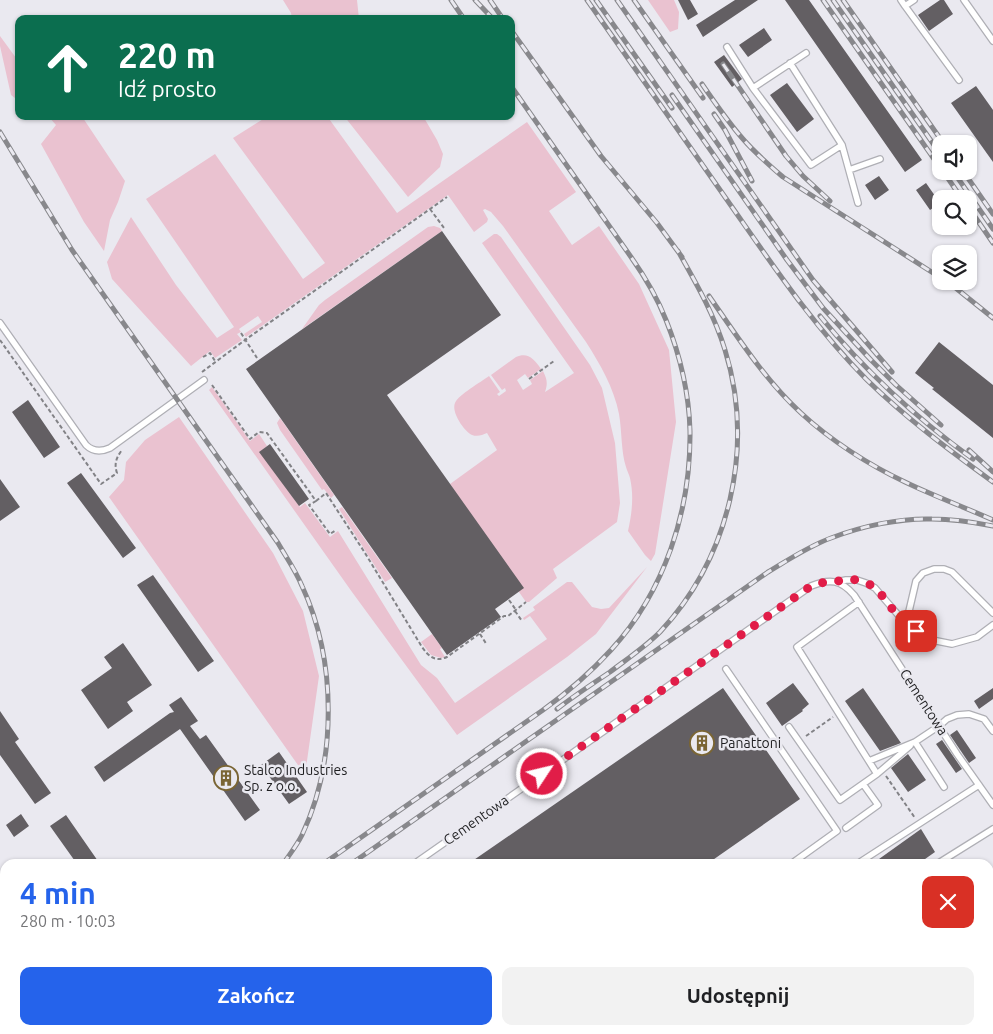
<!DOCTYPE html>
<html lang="pl">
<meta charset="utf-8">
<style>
body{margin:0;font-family:Ubuntu,sans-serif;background:#f2f2f2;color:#202124;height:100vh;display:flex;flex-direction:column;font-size:19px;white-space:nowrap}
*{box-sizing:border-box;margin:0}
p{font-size:16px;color:#757577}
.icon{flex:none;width:28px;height:28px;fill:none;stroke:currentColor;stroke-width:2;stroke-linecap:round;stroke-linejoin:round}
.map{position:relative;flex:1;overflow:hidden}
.details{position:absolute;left:0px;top:859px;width:994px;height:176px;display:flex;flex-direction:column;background:#fff;border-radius:15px 15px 0 0;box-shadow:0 1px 4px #0004}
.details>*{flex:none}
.banner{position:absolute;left:15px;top:15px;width:500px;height:105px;border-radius:10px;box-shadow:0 1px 4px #0004;background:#0b6e4f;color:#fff;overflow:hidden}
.buttons{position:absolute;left:932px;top:135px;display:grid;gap:10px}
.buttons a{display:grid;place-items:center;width:45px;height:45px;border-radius:10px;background:#fff;box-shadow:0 1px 4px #0004;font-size:25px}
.pin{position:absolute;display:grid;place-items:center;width:42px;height:42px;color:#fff;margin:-21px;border-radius:10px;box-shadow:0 2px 8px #0006}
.me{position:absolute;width:55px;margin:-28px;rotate:55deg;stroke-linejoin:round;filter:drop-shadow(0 0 4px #0008)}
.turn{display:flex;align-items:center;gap:18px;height:105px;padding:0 20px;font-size:22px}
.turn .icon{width:65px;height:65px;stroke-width:2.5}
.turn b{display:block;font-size:35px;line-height:42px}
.round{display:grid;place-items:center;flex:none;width:52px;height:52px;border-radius:10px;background:#f2f2f2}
.head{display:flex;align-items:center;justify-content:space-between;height:85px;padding:0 20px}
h1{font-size:30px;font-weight:600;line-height:38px;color:#2563eb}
.primary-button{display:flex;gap:10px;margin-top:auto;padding:10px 20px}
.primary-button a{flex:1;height:58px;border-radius:10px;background:#2563eb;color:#fff;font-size:20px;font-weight:600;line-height:58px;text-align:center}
.primary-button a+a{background:#f2f2f2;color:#202124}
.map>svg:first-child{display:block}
</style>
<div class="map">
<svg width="993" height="1034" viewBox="0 0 993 1034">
<rect width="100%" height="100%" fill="#eae9f0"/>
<path fill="#eac2d0" d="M283,0H357L359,19H292L291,13Z
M648,0H674L679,12L678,29L670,32Z
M0,36L19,62V101L11,95L0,46Z
M48,116H81L83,118L125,181L118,202L110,220L104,251L84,222L41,144L56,125Z
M268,116H327L397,213L527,122L576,192L549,211L572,245L599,226L639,284L669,350L676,422L655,554L651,561L645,555L628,531C632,513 634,496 630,478C629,474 627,471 626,467C621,452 622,431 619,414C614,388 600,364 586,342L503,226L491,212L485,209L483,210L488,219L487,222L474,232L448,195L246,337L244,334L262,322L258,316L239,329L241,332L237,334L242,340L215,358L210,351L191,366L112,279L107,262L131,217L176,285L217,338L234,327L146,199L215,154L303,279L325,263L233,138Z
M344,116H423L437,140L443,154L440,167L408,197Z
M434,226L440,228L442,231L302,329L319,305L325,300L428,227Z
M494,234H497L501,237L590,365L602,388L615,443L620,503L617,522L553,569L557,578L529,602H526L519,592L450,484L497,450L487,433C482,435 478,437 472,435C464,431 451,412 455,403C458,395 481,382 489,376L500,392L497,394L499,396L506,391L505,388L502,390L491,375L516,357C528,352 534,359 541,369L528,378L525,374L517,380L523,390L532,384L530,380L543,371C547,379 548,383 545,392L574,373L482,243Z
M212,387L250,441L259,434L267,446L260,452L300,507L305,503L330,537L338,531L421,665L437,678L455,703L547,639L530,616L524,620L523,618L535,610L533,607L567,582H572L592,607L601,609L609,608L647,567L596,634L567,657L457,735L352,592L209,390Z
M179,417L273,553L303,611L319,676L305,775L109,497L124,480L126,462L145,440Z
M280,418L334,495L331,498L324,489L322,490L280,430L277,423Z
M342,507L392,578L385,582L339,509Z
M432,634L442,648L440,649L445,657L441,658L431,655L421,642Z"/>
<path fill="#635f63" d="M678,0H690L698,14L688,20Z
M735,0H758L703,37L696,25Z
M785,0H809L922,160L905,172Z
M940,0H944L953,14L929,31L918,15Z
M764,28L772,40L748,57L739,45Z
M724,55L742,79L732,87L714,62Z
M787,83L814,119L797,132L770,95Z
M976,86L993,110V162L951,103Z
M879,176L889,190L875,200L865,185Z
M926,183L940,203L930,210L916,190Z
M442,231L501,315L387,395L524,588L495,609L501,617L447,655L246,369Z
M939,342L993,385V438L932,389L934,388L915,373Z
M28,400L60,447L44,458L12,412Z
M270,444L309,499L299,506L259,452Z
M81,473L136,548L123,558L67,483Z
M0,479L20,507L0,521Z
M153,575L214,661L198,672L137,585Z
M123,643L152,685L127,702L133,711L108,729L81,690L112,668L104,657Z
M793,683L809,704L802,710L803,711L782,726L766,703Z
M723,688L800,799L707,864H468Z
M863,688L901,743L880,751L845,701Z
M993,688V699L979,709L974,701Z
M181,697L198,721L190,726L200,739L206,735L260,810L245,821L180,729L104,782L94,767L170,713L174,712L169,705Z
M0,711L19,739L15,742L51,793L35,804L0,755Z
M957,730L976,758L969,763L950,735Z
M942,740L962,769L956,773L936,744Z
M279,752L307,792L289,804L261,765Z
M908,754L926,780L908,792L891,768Z
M21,814L29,826L14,837L6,825Z
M66,815L100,864H77L50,826Z
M921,829L935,852L918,864H872Z"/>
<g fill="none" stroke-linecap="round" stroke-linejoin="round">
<defs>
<path id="service" d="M901,0L905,6L914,0
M964,0L993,41
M905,6L959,80
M727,47L753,88L806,53
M753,88L811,165L842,145L790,63
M842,145L858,203
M849,170L880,159
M0,323L86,445C93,452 101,452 110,448L204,380
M836,582L846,580H857L866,583L875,588L906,624L927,639L952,644L977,637L993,625
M906,624L916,581L923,573L934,569H944L952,572L993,613
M726,669L837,831L791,864
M789,727L840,800L877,774L797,647L859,602
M869,761L915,742
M877,774L910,746
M944,787L915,742L939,726L947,719L957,715L969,714L984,719L993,731
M846,828L878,805L863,784
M414,864L811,586C830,578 841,580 854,595L957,754L993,805
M857,864L979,785
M937,864L993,829
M989,923L993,920
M368,1030L370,1034
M742,1030L744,1034
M776,1030L779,1034
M168,1034L174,1030
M213,1034L219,1030
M500,1034L505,1030
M613,1034L618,1030
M833,1034L838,1030"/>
</defs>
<use href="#service" stroke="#afafb5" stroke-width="8"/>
<path stroke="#828286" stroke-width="2" stroke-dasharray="4 2.5" stroke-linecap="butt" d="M430,209L444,228
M241,333L257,358
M0,340L101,484L117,473C114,464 116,458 122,450
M203,357L210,353L215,361
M202,372L245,340L447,197
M529,379L554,361
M212,385L250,439L259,432L267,433L316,501L309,505L330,534L336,530
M316,501L326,493L365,553L422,647C429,657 435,662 447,657L504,616H508L526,602
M509,600L516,610
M515,611L522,621
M480,634L487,645
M806,736L833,717
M886,776L915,818"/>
<use href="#service" stroke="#fff" stroke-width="5.5"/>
<defs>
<path id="rail" d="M451,0L464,19
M475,0L493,19
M490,0L503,19
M587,0C635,69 684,138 732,207C774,267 815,328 867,380C906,418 949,450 993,482
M596,0L672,108
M617,0L813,280L892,372
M634,0L703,98
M823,0L941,169
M833,0L941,155
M843,0L944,144
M511,30L601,156L657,223L682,257
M723,64L786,156L803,176L830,201
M702,84C715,103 728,122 743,139C755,153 769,165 783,177L941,278
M672,95L787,260L823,308L871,360L896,385L941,425
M714,114L725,130L752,181
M0,132L72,250L278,543C286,557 296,571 302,586C337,661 337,761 302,835C297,845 290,854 283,864
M943,171L962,199
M953,171L993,229
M963,171L993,214
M969,208L993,243
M947,281L993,318
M709,296C737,336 764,379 801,413C830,440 869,465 905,482C934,496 964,507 993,520
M820,316C864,370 916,418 973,459
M969,450L993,472
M557,709C574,696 592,684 610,672C627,659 645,647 660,632C730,557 755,447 725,350C714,314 696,283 678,251
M323,864L543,710C568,692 590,673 611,650C665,591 691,510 690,431C689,393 680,355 666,320C657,297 645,277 631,257L511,86
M351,864L768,572C788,560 809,546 831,538C862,526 900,518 932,519C953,519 973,522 993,526
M82,1034L90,1030"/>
</defs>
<use href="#rail" stroke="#88888c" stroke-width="5"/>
<use href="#rail" stroke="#eae9f0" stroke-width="3" stroke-dasharray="9" stroke-linecap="butt"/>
</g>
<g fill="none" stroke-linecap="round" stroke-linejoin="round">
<path stroke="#e11d48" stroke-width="9" stroke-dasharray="0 16.2" d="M542,774L811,586C822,581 828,583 838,581C845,580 851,579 858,580C881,584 890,611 906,625C909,627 913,629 916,631"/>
</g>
<defs>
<symbol id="building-ring" viewBox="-11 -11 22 22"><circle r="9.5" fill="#eae9f0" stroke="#7a6534" stroke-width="1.5"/><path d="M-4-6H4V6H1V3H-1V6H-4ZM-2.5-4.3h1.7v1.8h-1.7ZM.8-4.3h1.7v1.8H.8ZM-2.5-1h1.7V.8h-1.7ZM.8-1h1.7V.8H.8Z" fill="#7a6534"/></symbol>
</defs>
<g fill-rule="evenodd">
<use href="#building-ring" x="688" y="729" width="28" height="28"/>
<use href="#building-ring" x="212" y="764" width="28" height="28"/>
</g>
<g text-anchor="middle" stroke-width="5" stroke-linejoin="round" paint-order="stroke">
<g font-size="14" fill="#1f1f21" stroke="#eae9f0">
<text transform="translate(924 702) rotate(57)" y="5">Cementowa</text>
<text transform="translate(476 820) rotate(-35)" y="5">Cementowa</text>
</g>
<g font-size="14" fill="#1f1f21" stroke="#eae9f0" text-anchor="start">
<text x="720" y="748">Panattoni</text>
<text x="244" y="775">Stalco Industries<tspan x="244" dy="16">Sp. z o.o.</tspan></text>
</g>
</g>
</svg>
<div class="buttons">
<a><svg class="icon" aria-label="sound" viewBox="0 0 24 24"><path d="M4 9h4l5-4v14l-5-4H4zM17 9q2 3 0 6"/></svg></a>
<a><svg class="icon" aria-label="search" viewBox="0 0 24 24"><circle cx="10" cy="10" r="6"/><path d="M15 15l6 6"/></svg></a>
<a><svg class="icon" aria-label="layers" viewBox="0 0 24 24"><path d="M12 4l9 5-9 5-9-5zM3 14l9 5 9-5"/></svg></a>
</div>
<div class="pin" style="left:916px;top:631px;background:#d93025"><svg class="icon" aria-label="arrive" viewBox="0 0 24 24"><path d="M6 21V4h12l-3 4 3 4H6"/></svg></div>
<svg class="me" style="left:542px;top:774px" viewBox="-20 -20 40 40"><circle r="17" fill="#e11d48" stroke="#fff" stroke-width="3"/><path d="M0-11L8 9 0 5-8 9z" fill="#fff"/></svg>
<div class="banner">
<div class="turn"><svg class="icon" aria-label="ahead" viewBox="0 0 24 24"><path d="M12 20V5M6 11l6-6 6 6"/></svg><div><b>220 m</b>Idź prosto</div></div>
</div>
<section class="details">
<div class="head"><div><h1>4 min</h1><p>280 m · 10:03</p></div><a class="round" style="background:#d93025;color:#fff"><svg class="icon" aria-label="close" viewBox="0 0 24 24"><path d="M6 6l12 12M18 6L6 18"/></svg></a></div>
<div class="primary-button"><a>Zakończ</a><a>Udostępnij</a></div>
</section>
</div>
